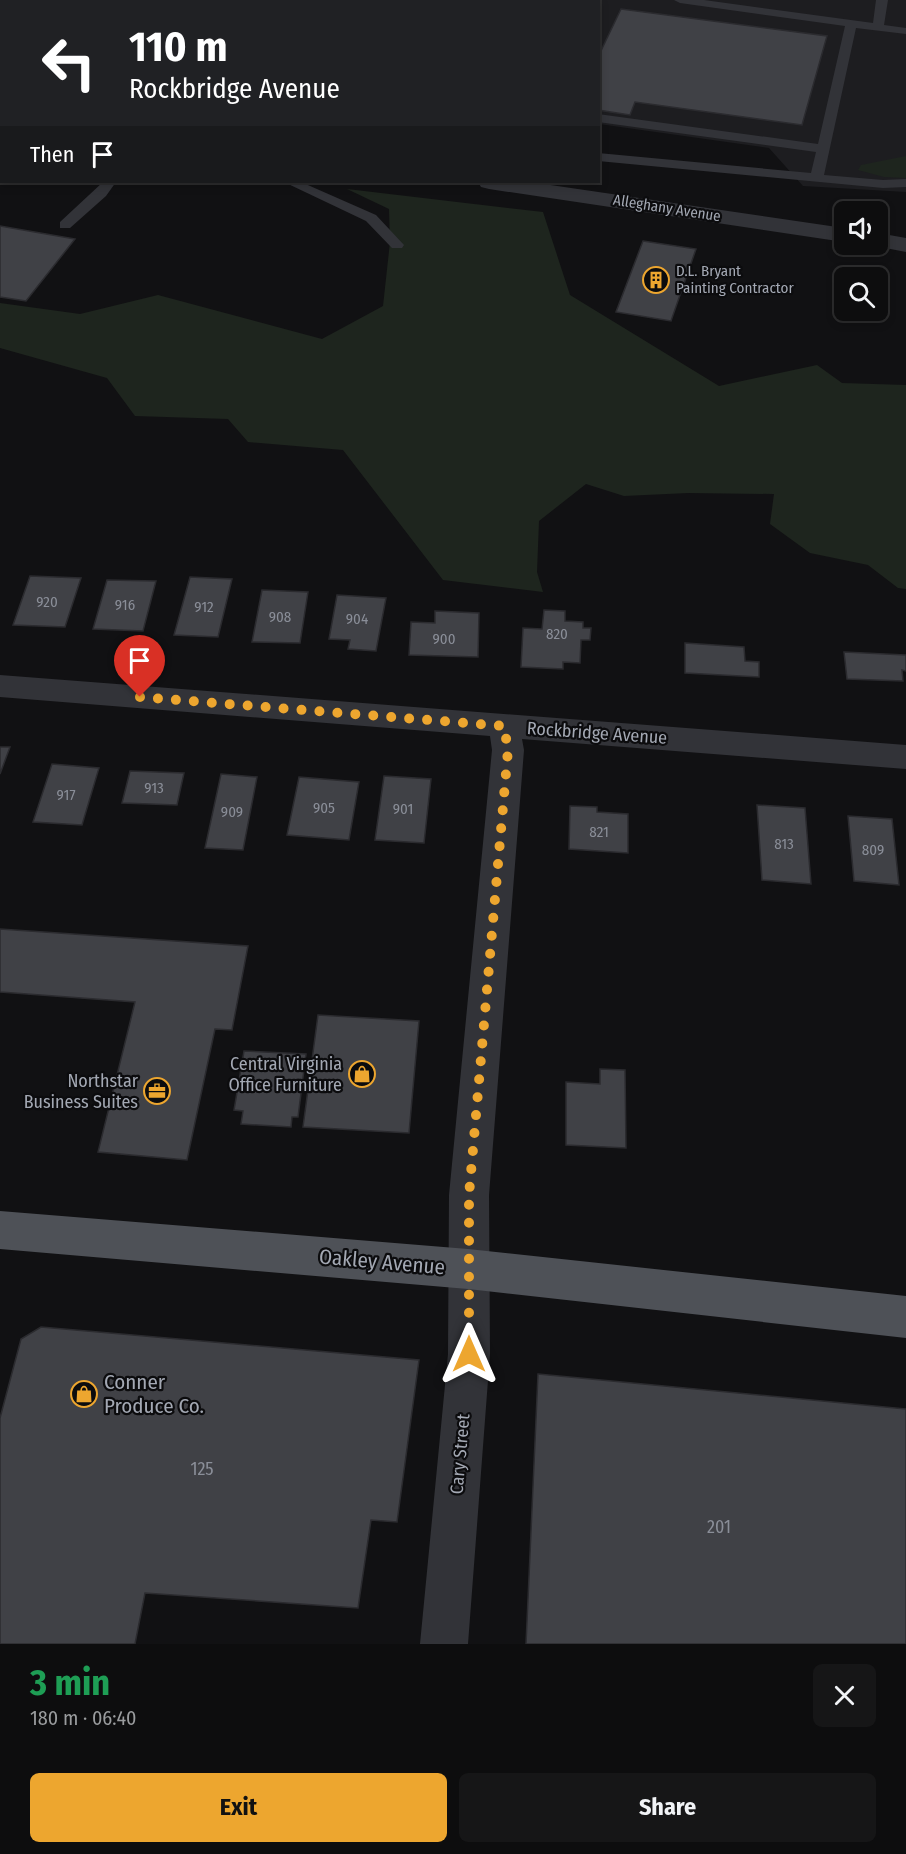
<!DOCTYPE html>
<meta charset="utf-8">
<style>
body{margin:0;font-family:"Fira Sans Condensed",sans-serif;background:#161617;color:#f1f3f6;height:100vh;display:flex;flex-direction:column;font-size:22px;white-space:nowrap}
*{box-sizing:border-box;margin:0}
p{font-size:20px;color:#9a9c9e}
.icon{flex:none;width:33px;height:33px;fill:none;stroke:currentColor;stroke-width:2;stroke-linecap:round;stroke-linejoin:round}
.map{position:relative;height:1644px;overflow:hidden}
.panel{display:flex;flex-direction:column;background:#0d0d0e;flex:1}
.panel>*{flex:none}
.banner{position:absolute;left:0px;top:0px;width:600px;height:183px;box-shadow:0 3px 9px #0003,0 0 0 2px #2d2d2e;background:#202124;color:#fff;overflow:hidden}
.buttons{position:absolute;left:834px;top:201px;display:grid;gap:12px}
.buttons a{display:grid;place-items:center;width:54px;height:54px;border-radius:9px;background:#0d0d0e;box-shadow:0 3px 9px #0003,0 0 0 2px #2d2d2e;font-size:30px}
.pin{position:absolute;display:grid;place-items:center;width:51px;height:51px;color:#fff;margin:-62px -26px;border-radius:50% 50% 50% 0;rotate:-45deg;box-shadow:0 0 6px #0007}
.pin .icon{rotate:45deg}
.me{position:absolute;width:66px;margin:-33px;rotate:0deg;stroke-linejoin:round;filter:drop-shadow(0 0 4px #0008)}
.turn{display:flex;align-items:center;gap:21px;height:126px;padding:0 30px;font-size:27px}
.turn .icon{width:78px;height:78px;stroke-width:2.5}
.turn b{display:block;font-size:42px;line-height:51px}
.then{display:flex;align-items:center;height:57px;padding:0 30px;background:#0003;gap:12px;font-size:22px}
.round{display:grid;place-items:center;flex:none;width:63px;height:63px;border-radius:9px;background:#161617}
.overview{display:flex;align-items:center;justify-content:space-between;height:102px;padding:0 30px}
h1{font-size:36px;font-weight:700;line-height:45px;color:#1e9e55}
.cta{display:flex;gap:12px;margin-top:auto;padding:12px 30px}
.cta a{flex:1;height:69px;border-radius:9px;background:#eda62f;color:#111;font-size:24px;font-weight:700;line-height:69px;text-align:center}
.cta a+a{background:#161617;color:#f1f3f6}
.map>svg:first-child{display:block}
</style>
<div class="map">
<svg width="906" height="1644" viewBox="0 0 906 1644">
<rect width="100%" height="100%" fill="#111113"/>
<path fill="#1d1d20" d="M112,0H906V192L803,186L769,148L599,124L598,2Z"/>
<path fill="#1e251e" d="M906,156V178L884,177L858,170L861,165Z
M347,189L543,212L570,295L719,386L817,365L842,383L906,385V589L898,588L868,565L810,553L770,524L774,494L688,493L624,496L586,484L539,521L537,572L543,592L443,580L343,450L248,442L228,419L135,416L107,378L0,348V303L80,314L158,295L322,339L383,306L390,242L389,209Z"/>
<path fill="#404146" stroke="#2b2b2f" stroke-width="1.5" d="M208,0H565L207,2Z
M621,9L827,36L802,125L635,102L630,115L598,110V57Z
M0,226L75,239L26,301L0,297Z
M643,241L696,249L671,321L616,312Z
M30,576L81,578L65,627L13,625Z
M190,577L232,579L218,637L174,635Z
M107,580L156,581L143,631L93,629Z
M262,590L308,592L300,643L252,642Z
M337,595L386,598L376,651L348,649L350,640L329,639Z
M544,610L565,611V621L583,622V628H591L590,640H581L580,663L563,662V669L521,667L523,628L542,629Z
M435,611L479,613L478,657L409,655L411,622L435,623Z
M685,643L744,647L745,661L759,662V677L685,673Z
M844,652L906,655V671L902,670L903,681L847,679Z
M0,747H10L0,774Z
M52,764L99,768L82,825L33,822Z
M130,771L184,773L177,805L122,803Z
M221,774L257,777L243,850L205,848Z
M384,776L431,779L424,843L375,840Z
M299,777L359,782L349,840L287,835Z
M757,805L805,808L811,884L762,880Z
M570,806L597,807V812L628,814V853L569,849Z
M848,816L892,819L899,885L854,881Z
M0,929L248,946L232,1030L215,1029L187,1160L98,1152L135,1002L0,992Z
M318,1015L419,1021L409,1133L303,1127Z
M244,1051L306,1054L298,1117H292L291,1127L241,1124L243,1111L234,1110Z
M600,1069L625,1070L626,1148L566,1145V1082L600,1084Z
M41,1327L419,1360L397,1522L371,1520L358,1608L145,1593L135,1644H0V1418L21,1339Z
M538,1374L906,1409V1644H526Z"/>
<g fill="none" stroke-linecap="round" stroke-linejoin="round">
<path fill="#323338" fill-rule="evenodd" d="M153,0H165L153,2Z
M674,0H704L873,23L876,0H888L884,25L906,28V34L856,28L824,175L883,180L906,179V187L883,188L598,161V153L811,173L816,152L598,122V114L818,144L845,26L680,3Z
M103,182H116L106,196L70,228H60V222Z
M284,182H301L376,215L404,245L402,248H392L366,221Z"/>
<path fill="#323338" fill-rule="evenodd" d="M0,107H2V119H0Z
M478,182H530L844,228V242L489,189L481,187Z
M878,233L906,238V252L870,245L878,244Z
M0,675L906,745V769L522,739L524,750L489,1195L490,1354L468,1644H420L448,1354L449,1195L492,750L490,736L0,697Z"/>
<path fill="#4e5157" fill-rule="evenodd" d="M0,1211L468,1249L906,1296V1338L468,1289L0,1249Z"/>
</g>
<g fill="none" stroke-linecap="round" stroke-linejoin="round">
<path stroke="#eda62f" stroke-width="10" stroke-dasharray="0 18" d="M140,697L504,726L508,750L469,1195V1354"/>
</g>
<defs>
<symbol id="building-ring" viewBox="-11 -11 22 22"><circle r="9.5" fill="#0c0c0e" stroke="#eda62f" stroke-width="1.5"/><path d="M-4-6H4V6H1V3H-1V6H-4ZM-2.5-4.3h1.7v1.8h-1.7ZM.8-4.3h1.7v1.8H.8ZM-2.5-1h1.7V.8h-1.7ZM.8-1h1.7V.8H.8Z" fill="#eda62f"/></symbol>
<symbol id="shop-ring" viewBox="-11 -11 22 22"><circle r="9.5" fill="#0c0c0e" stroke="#eda62f" stroke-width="1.5"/><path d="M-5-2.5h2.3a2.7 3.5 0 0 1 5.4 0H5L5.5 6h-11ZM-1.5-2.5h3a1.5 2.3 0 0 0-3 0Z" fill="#eda62f"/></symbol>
<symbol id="office-ring" viewBox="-11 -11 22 22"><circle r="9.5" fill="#0c0c0e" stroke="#eda62f" stroke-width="1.5"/><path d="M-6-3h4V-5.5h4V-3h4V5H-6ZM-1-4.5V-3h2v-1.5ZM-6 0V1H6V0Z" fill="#eda62f"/></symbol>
</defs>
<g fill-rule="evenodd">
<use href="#building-ring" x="641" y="265" width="30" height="30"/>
<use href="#shop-ring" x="347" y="1059" width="30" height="30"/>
<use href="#office-ring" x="142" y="1076" width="30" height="30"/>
<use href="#shop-ring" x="69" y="1379" width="30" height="30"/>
</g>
<g text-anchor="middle" stroke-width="4.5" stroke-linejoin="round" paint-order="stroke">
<g font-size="15" fill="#a3a8b3" stroke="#0c0c0e">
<text transform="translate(667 208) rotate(9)" y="5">Alleghany Avenue</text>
</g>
<g font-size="15" fill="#a3a8b3" stroke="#0c0c0e" text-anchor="start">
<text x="676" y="276">D.L. Bryant<tspan x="676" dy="17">Painting Contractor</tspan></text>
</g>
<g font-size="15" fill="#8a8e98">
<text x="47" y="607">920</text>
<text x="125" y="610">916</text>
<text x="204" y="612">912</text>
<text x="280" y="622">908</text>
<text x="357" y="624">904</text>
<text x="557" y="639">820</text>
<text x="444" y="644">900</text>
<text x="154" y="793">913</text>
<text x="66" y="800">917</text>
<text x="324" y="813">905</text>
<text x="403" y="814">901</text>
<text x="232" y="817">909</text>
<text x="599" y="837">821</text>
<text x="784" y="849">813</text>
<text x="873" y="855">809</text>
</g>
<g font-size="18" fill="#a3a8b3" stroke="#0c0c0e">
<text transform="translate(597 733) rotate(4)" y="6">Rockbridge Avenue</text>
<text transform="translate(460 1454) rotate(-85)" y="6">Cary Street</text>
</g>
<g font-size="18" fill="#a3a8b3" stroke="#0c0c0e" text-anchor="end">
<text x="342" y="1070">Central Virginia<tspan x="342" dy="21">Office Furniture</tspan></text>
<text x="138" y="1087">Northstar<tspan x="138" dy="21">Business Suites</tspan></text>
</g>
<g font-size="18" fill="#8a8e98">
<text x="202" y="1475">125</text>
<text x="719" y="1533">201</text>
</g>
<g font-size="21" fill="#a3a8b3" stroke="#0c0c0e">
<text transform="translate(382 1262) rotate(5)" y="7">Oakley Avenue</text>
</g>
<g font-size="21" fill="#a3a8b3" stroke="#0c0c0e" text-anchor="start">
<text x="104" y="1389">Conner<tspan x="104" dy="24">Produce Co.</tspan></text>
</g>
</g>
</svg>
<div class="buttons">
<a><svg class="icon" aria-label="sound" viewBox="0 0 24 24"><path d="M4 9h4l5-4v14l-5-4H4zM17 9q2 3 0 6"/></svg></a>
<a><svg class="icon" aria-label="search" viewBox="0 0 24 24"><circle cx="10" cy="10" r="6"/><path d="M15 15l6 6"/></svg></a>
</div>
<div class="pin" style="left:140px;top:697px;background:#d93025"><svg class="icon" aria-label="arrive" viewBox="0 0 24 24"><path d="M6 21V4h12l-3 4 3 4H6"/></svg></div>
<svg class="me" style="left:469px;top:1354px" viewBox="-20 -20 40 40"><path d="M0-17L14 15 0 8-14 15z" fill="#eda62f" stroke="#fff" stroke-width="4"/></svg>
<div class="banner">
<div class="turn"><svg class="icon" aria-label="left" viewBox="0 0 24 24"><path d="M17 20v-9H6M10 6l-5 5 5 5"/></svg><div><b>110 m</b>Rockbridge Avenue</div></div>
<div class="then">Then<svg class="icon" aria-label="arrive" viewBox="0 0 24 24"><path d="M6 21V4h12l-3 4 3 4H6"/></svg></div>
</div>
</div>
<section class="panel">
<div class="overview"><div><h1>3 min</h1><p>180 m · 06:40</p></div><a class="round"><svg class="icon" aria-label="close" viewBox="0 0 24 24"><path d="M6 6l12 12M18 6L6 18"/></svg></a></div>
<div class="cta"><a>Exit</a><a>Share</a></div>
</section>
